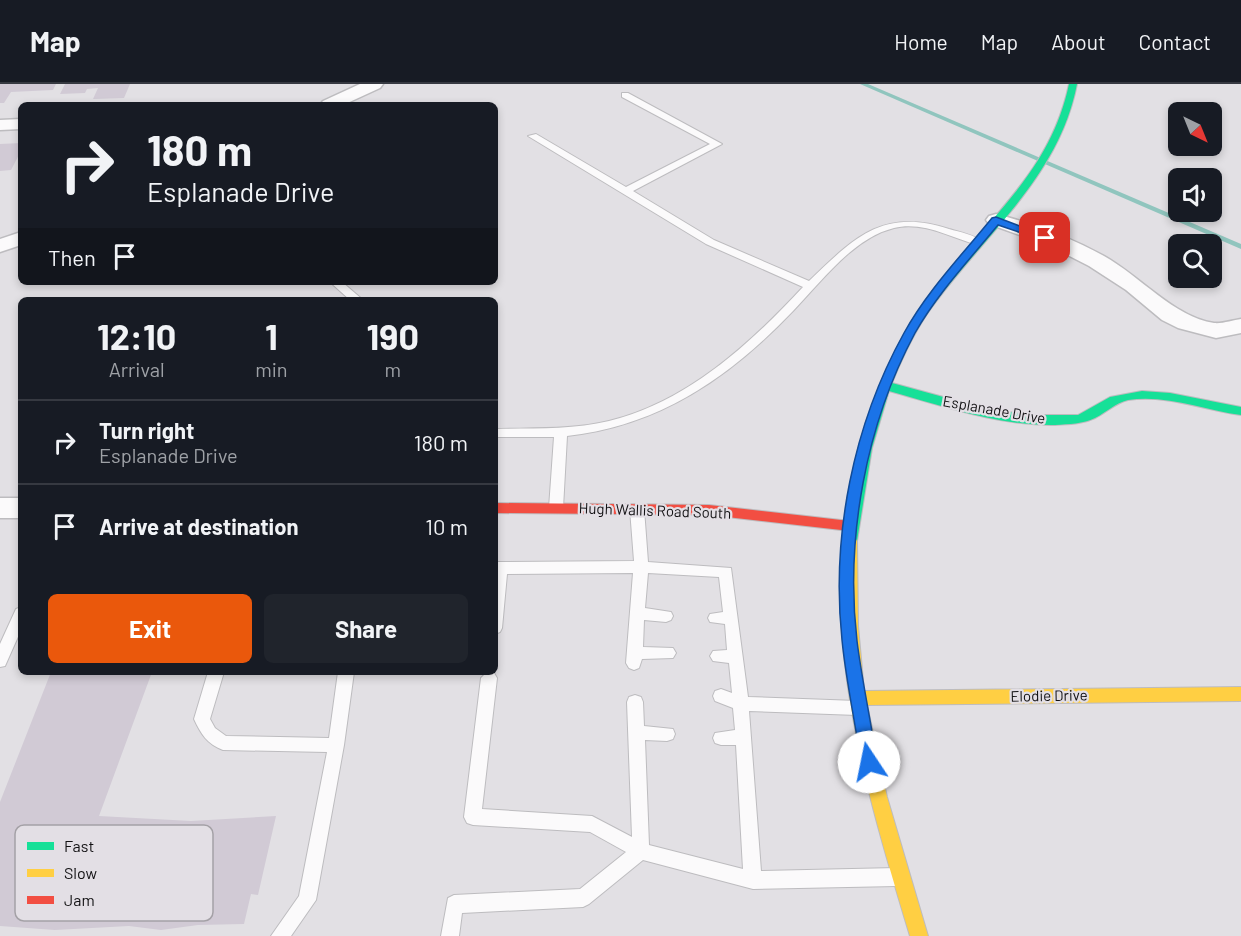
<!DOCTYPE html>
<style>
body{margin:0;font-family:Barlow,sans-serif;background:#20242c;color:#f1f3f6;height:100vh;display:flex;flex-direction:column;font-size:22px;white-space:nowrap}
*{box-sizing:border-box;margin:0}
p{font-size:20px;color:#9ea1a6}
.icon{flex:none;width:33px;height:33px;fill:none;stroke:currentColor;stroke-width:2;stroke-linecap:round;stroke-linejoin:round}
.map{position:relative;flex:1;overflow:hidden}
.drawer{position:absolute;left:18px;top:213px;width:480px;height:378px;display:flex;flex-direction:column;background:#171b24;border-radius:9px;box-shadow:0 3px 9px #0003}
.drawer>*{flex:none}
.banner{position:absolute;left:18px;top:18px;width:480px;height:183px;border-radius:9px;box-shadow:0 3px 9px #0003;background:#171b24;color:#f1f3f6;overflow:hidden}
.needle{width:39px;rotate:137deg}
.tools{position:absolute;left:1168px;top:18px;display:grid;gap:12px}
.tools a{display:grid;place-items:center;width:54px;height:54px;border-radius:9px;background:#171b24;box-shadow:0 3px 9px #0003;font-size:30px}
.pin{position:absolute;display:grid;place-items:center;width:51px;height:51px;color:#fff;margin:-26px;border-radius:12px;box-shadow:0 3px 9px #0006}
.me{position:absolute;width:66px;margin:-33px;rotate:349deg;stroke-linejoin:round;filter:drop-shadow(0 0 4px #0008)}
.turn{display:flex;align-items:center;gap:21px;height:126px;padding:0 30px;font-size:27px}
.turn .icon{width:78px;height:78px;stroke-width:2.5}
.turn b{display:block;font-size:42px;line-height:51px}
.then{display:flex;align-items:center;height:57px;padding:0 30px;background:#0003;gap:12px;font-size:22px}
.eta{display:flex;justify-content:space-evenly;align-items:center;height:102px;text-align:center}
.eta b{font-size:36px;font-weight:700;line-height:42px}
.button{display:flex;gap:12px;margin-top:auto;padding:12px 30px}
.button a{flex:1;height:69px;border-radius:9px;background:#ea580c;color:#fff;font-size:24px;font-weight:700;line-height:69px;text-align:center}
.button a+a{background:#20242c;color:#f1f3f6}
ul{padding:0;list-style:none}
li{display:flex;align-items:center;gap:18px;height:84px;padding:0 30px;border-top:2px solid #363941}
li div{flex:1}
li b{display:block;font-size:22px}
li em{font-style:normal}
header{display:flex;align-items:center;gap:36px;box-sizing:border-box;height:84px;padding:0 30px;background:#171b24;border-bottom:2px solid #363941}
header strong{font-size:28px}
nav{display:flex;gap:33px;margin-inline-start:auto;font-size:21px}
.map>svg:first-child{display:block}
</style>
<header>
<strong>Map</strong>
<nav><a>Home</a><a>Map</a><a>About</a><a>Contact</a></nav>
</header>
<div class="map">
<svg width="1241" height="852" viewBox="0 0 1241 852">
<rect width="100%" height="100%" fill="#e2e0e4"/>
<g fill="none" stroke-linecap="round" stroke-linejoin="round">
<path fill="#90c5be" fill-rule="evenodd" d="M860,0H868L1241,160V165Z"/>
</g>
<path fill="#d1cad5" d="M0,0H56L53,6L11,8L4,19H0Z
M65,0H130L124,14L93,15L98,4L87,5L85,9L60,10Z
M21,59V67L11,86L0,87V60Z
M51,588H152L99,732L191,737L276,732L258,811L251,810L244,840L198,841L161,846L129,842L55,846L0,842V718Z"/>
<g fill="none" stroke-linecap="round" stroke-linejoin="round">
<defs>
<path id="lane" d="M622,9H628L722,60L633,107L714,156L809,197C854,154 883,123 949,145C960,148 975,151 983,158L978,161C951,154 924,137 894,144C853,154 821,198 793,227C730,293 660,342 567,352L563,424L556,429L549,424L554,353H495V345C533,344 572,346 609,337C687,318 750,260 803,203L706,160L528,52L536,50L626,103L710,60L622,13Z
M330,198H342L363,216H350Z
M637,420L644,425L648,478L731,484L748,613L857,617L863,619L865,624L863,629L857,631L749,627L761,787L897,784L903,787L906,793L903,799L897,802L753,805L643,776L589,820L583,823L462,829L459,852H441L448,814L454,811L580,805L626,768L590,748L473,741L467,739L464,733L481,594L487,588L494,589L497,594L482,725L592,732L632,753L627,618L629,613L635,611L641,613L643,618L644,642L673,645L675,650L673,655L667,657L645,656L649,761L743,785L736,661H721L715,659L713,654L715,649L735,646L733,624L715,617L713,612L715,607L721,605L732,609L729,579L713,577L710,572L713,567L727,566L725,540L710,538L708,534L710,530L723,528L719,493L648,489L645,524L671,528L673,532L671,536L666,538L644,536L643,563L673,564L676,569L673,574L642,575L639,584L634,586L629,584L626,579L633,489L507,490L502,544L500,548L495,550V478L634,477L630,425Z
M21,523V546L5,582L0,583V560L16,525Z
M208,588H224L210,635L215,644L226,652L329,654L338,588H354L344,661L316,816L291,852H271L299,812L327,668L223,666C207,660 201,650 194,635Z"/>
<path id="street" d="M360,0H383L380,4L343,21H320L323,17Z
M21,35V45L0,46V36Z
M996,130C1032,139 1071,154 1104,172C1140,192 1174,233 1214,239C1222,240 1233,236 1241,235V249L1216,254L1178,244L1162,236L1126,206L1089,182L1050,162L989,140L986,136L989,132Z
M21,148V161L0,168V155Z
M0,414H21V434H0Z"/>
<path id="fast" d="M1069,0H1077C1059,93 985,150 932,223C915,246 903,272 892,299L980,323L1029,331H1078L1110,313L1142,307L1170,309L1241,323V331C1204,326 1166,310 1128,316C1115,319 1107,328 1095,334C1083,340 1069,340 1055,341C999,342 943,322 889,307L872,364L857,457L855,461H845L843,457C856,371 872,294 922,222C973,145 1049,97 1069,0Z"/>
<path id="slow" d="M850,452L855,453L857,457L858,542L864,607L1241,603V617L867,621L887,713L928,852H910C882,760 854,667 844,572C841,534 842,495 843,457L845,453Z"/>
<path id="jam" d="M495,419L709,421L850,437L855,438L857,442L855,446L850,447L709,431L495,429Z"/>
</defs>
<use href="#lane" stroke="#bdbcbf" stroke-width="2"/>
<use href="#street" stroke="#bdbcbf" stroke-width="3"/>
<use href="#fast" stroke="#bdbcbf" stroke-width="2"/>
<use href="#slow" stroke="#bdbcbf" stroke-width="2"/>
<use href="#jam" stroke="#bdbcbf" stroke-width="2"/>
<use href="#lane" fill="#fbfafb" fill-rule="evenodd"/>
<use href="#street" fill="#fbfafb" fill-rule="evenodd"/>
<use href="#fast" fill="#16e098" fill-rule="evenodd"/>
<use href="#slow" fill="#ffcf43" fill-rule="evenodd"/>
<use href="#jam" fill="#f24e42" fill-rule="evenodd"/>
</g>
<path fill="#1a73e8" stroke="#114b97" stroke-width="1.5" d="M996,133L1051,154L1042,156L998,141C970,175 937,210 915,249C866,340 845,454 857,557C862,597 871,637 877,678L875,683L869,685L863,683L861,678C855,637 846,597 842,556C831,452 853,341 904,249C927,207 962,171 992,134Z"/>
<g text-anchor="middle" stroke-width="4.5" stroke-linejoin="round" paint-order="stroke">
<g font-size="15" fill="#121113" stroke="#e3dfe5">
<text transform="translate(994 326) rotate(10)" y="5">Esplanade Drive</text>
<text transform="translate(655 427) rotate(2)" y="5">Hugh Wallis Road South</text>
<text transform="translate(1049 612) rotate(-1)" y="5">Elodie Drive</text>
</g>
</g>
<rect x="15" y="741" width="198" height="96" rx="9" fill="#e3dfe5" stroke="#a4a1a6" stroke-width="1.5"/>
<rect x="27" y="758" width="27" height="8" fill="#16e098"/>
<rect x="27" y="785" width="27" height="8" fill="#ffcf43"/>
<rect x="27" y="812" width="27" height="8" fill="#f24e42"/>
<g font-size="16" fill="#121113">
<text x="64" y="768">Fast</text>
<text x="64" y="795">Slow</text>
<text x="64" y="822">Jam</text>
</g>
</svg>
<div class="tools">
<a><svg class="needle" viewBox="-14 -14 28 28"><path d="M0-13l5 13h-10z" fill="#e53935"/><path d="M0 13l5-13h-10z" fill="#9ea1a6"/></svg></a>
<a><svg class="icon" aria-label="sound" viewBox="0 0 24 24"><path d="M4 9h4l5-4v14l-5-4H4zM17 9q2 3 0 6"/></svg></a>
<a><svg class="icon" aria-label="search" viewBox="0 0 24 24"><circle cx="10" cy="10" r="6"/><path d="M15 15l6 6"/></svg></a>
</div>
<div class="pin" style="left:1045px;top:154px;background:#d93025"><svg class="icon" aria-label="arrive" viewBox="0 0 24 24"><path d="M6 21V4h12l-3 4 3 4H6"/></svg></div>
<svg class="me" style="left:869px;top:678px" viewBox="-20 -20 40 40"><circle r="19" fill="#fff"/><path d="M0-13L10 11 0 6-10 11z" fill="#1a73e8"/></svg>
<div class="banner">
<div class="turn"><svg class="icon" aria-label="right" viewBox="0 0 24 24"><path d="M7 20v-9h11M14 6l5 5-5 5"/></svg><div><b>180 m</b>Esplanade Drive</div></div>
<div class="then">Then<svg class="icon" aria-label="arrive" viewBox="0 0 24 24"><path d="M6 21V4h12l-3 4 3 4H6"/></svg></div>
</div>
<section class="drawer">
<div class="eta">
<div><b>12:10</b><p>Arrival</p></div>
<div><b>1</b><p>min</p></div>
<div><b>190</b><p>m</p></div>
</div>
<ul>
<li><svg class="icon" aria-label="right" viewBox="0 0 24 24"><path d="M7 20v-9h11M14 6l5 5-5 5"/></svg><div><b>Turn right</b><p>Esplanade Drive</p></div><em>180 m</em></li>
<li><svg class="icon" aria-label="arrive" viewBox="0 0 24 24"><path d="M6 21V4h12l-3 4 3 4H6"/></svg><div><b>Arrive at destination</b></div><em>10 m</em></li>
</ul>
<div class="button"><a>Exit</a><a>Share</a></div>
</section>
</div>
